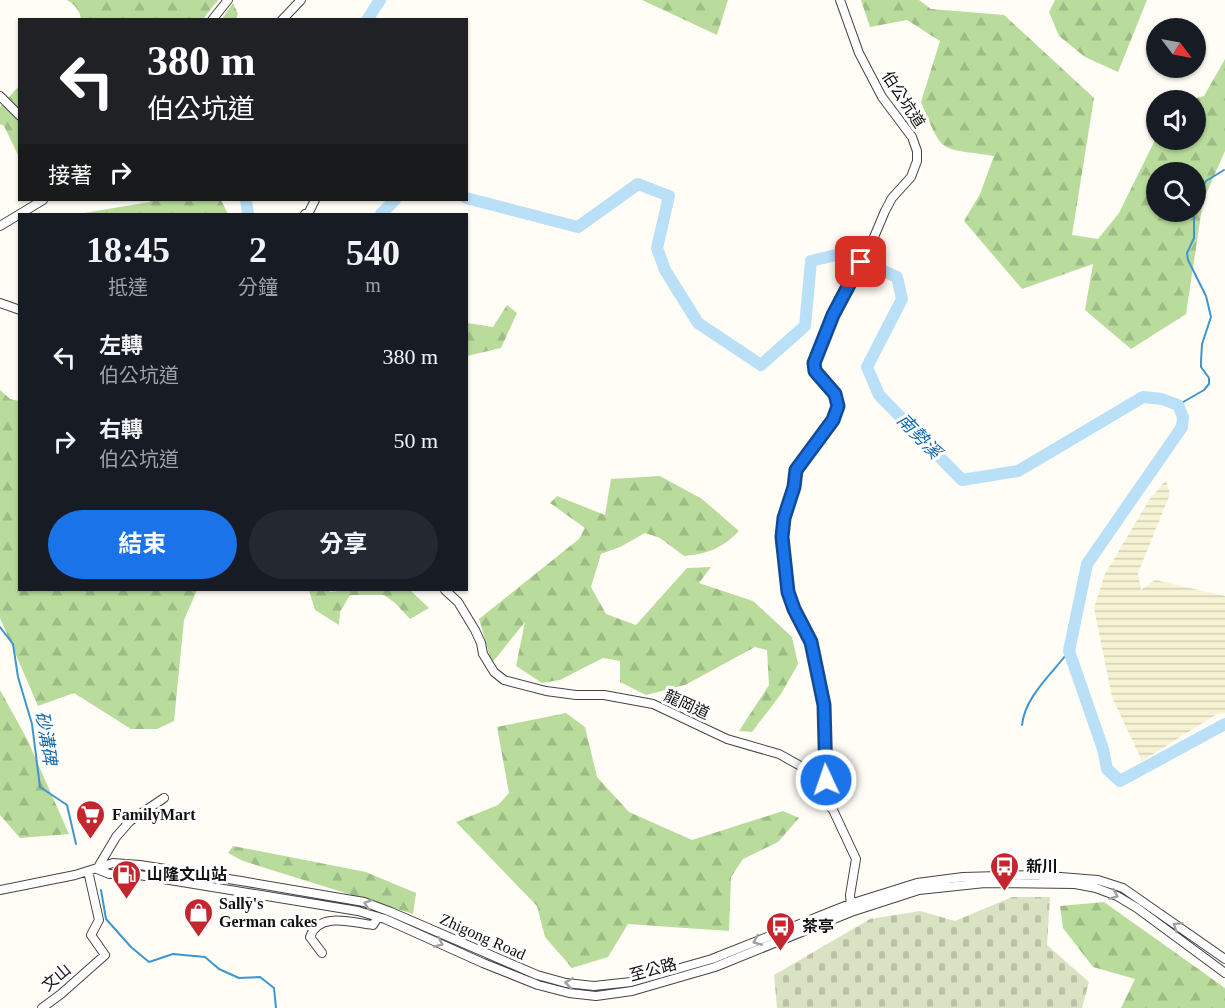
<!DOCTYPE html>
<html lang="zh-TW">
<meta charset="utf-8">
<style>
body{margin:0;font-family:"Times New Roman","Noto Sans TC",serif;background:#242831;color:#f1f3f6;height:100vh;display:flex;flex-direction:column;font-size:22px;white-space:nowrap}
*{box-sizing:border-box;margin:0}
p{font-size:20px;color:#9ea1a6}
.icon{flex:none;width:33px;height:33px;fill:none;stroke:currentColor;stroke-width:2;stroke-linecap:round;stroke-linejoin:round}
.map{position:relative;flex:1;overflow:hidden}
.details{position:absolute;left:18px;top:213px;width:450px;height:378px;display:flex;flex-direction:column;background:#171b24;border-radius:0px;box-shadow:0 2px 4px #0004}
.details>*{flex:none}
.guide{position:absolute;left:18px;top:18px;width:450px;height:183px;border-radius:0px;box-shadow:0 2px 4px #0004;background:#202124;color:#fff;overflow:hidden}
.needle{width:39px;rotate:122deg}
.tools{position:absolute;left:1146px;top:18px;display:grid;gap:12px}
.tools a{display:grid;place-items:center;width:60px;height:60px;border-radius:50%;background:#171b24;box-shadow:0 2px 4px #0004;font-size:30px}
.pin{position:absolute;display:grid;place-items:center;width:51px;height:51px;color:#fff;margin:-26px;border-radius:12px;box-shadow:0 3px 9px #0006}
.me{position:absolute;width:66px;margin:-33px;rotate:357deg;stroke-linejoin:round;filter:drop-shadow(0 0 4px #0008)}
.turn{display:flex;align-items:center;gap:21px;height:126px;padding:0 30px;font-size:27px}
.turn .icon{width:78px;height:78px;stroke-width:2.5}
.turn b{display:block;font-size:42px;line-height:51px}
.then{display:flex;align-items:center;height:57px;padding:0 30px;background:#0003;gap:12px;font-size:22px}
.eta{display:flex;justify-content:space-evenly;align-items:center;height:102px;text-align:center}
.eta b{font-size:36px;font-weight:700;line-height:42px}
.cta{display:flex;gap:12px;margin-top:auto;padding:12px 30px}
.cta a{flex:1;height:69px;border-radius:36px;background:#1a73e8;color:#fff;font-size:24px;font-weight:700;line-height:69px;text-align:center}
.cta a+a{background:#242831;color:#f1f3f6}
ul{padding:0;list-style:none}
li{display:flex;align-items:center;gap:18px;height:84px;padding:0 30px}
li div{flex:1}
li b{display:block;font-size:22px}
li em{font-style:normal}
.map>svg:first-child{display:block}
</style>
<div class="map">
<svg width="1225" height="1008" viewBox="0 0 1225 1008">
<defs>
<pattern id="farmland-rules" width="6" height="5" patternUnits="userSpaceOnUse" patternTransform="scale(1.5)"><rect width="6" height="5" fill="#f6f3d4"/><path d="M0 2.5h6" fill="none" stroke="#d2cfb5"/></pattern>
<pattern id="forest-firs" width="22" height="20" patternUnits="userSpaceOnUse" patternTransform="scale(1.5)"><rect width="22" height="20" fill="#b9dc9c"/><path d="M5 1l3.5 6h-7zM16 11l3.5 6h-7z" fill="#9ebc85"/></pattern>
<pattern id="cemetery-stones" width="16" height="16" patternUnits="userSpaceOnUse" patternTransform="scale(1.5)"><rect width="16" height="16" fill="#d9e3c4"/><path d="M2 7V4a2 2 0 0 1 4 0v3zM10 15v-3a2 2 0 0 1 4 0v3z" fill="#b9c2a7"/></pattern>
</defs>
<rect width="100%" height="100%" fill="#fffdf5"/>
<path fill="url(#farmland-rules)" d="M1166,480L1170,494L1138,573L1141,590L1155,580L1225,596V713L1217,714L1142,761L1112,697L1094,608L1105,574L1149,500Z"/>
<path fill="url(#forest-firs)" fill-rule="evenodd" d="M66,0H218L203,19L81,20C81,12 73,2 66,0Z
M642,0H728L717,35Z
M861,0H919L931,9L1004,15L1094,98L1072,235L1098,239L1119,213L1156,138V140H1196V100H1190L1204,96L1225,59V151L1203,201L1186,314L1131,349L1085,310L1093,264L1022,289L964,221L980,194L994,156C939,147 944,157 921,102L940,41L907,20L870,27ZM1156,172H1196V212H1156Z
M1055,0H1147L1118,72L1085,57L1059,36L1049,12Z
M233,3L238,14L236,19H222Z
M19,86V157L4,126L0,124V107Z
M151,200H221L228,214H78L150,202Z
M507,305L517,313L501,348L467,356V323L493,327Z
M0,390L10,399L19,401L20,590H197L184,620L174,721L157,729H131L74,693L38,706L0,618Z
M660,476L702,499L739,531C723,548 707,554 684,556L660,538L645,533L620,547L601,554L591,587L606,614L636,625L687,568L711,567L699,583L753,601L792,637L798,664L781,694L752,732L739,731L769,685L767,650L755,647L685,685L646,695L620,682V661L603,658L560,680L542,683L516,666L525,622L492,663L479,619L579,539L585,528L550,503L557,496L605,515L611,479Z
M309,590H329L330,592L347,590H410L429,608L410,619L395,603L384,595H350L340,612L339,625L315,610Z
M0,690L27,739L69,834L20,838L0,815Z
M566,713L585,727L597,777L629,812L692,840L783,811L799,818L778,842L743,859L731,877L729,931L628,924L608,957L572,968L545,937L537,906L456,822L498,805L509,793L497,727Z
M233,846L366,872L416,893L413,914L243,861L228,853Z
M1104,902L1225,988V1008H1121L1135,979L1093,967L1063,928L1060,906Z"/>
<path fill="url(#cemetery-stones)" d="M1012,897H1050L1047,945L1089,982L1082,1008H777L774,975L870,919L920,911L955,921Z"/>
<g fill="none" stroke-linecap="round" stroke-linejoin="round">
<path stroke="#3f96cf" stroke-width="2" d="M1196,200L1206,181L1224,170
M1178,405L1204,390L1209,384V378L1201,367V361L1202,344L1211,317L1206,296L1188,260L1187,253L1194,238V212
M0,627L13,644L18,677L32,724L40,787L67,805L76,844
M1022,725C1025,696 1053,673 1069,651
M101,890L106,919L131,947L149,962L173,954L205,957L219,969L239,978L260,977L274,988L276,1008"/>
<path stroke="#b9e0f7" stroke-width="12" d="M367,20L380,0
M466,198L578,227L638,184L669,196L657,248L665,270L698,323L761,365L805,326L811,261L844,253L897,277L902,299L867,367L879,395L962,480L1018,471L1143,397L1162,399L1178,405L1183,417L1182,427L1087,564L1069,651L1103,749L1107,769L1120,781L1225,724
M246,200L248,214
M381,214L395,200"/>
<defs>
<path id="minor" d="M212,20L228,0
M282,20L301,0
M0,96L20,116
M305,214L309,212L315,200
M0,226L43,200
M0,303L20,310
M445,590L458,602L475,630L481,643L483,654L494,672L504,680L546,691L576,695H604L653,704L727,739L779,754L806,769L813,777L824,800L833,810L856,859L850,895L851,907
M833,810L824,762V705L811,642L794,609L788,592L782,537L784,518L794,487L797,470L833,420L839,406L835,394L815,371L814,363L818,352L833,314L869,249L885,211L892,198L911,177L917,161V151L912,137L882,97L859,53L840,0
M97,869L109,874H133L358,911L385,919L483,963L538,985L569,993L596,996L632,991L715,967L851,912L919,890L985,883L1075,884L1096,888L1117,896L1137,908L1225,973
M97,869L116,837L130,821L164,798
M0,890L75,875L113,863L140,865L241,881L364,902L391,912L537,975L566,983L594,986L631,982L712,959L850,904L917,883L963,877L1035,875L1098,880L1123,888L1225,959
M322,953L310,937C319,911 353,923 373,925L378,917
M42,1008L61,994L105,955L91,935L99,920L88,871"/>
</defs>
<use href="#minor" stroke="#444" stroke-width="10"/>
<use href="#minor" stroke="#fff" stroke-width="8"/>
</g>
<defs><path id="oneway-chevron" d="M-2-3.5L2.5 0L-2 3.5" fill="none" stroke-width="1.6" stroke-linecap="round" stroke-linejoin="round" transform="scale(1.5)"/></defs>
<g stroke="#a0a0a0">
<use href="#oneway-chevron" transform="translate(1114 895) rotate(24)"/>
<use href="#oneway-chevron" transform="translate(368 904) rotate(-163)"/>
<use href="#oneway-chevron" transform="translate(1177 926) rotate(-145)"/>
<use href="#oneway-chevron" transform="translate(757 941) rotate(158)"/>
<use href="#oneway-chevron" transform="translate(439 943) rotate(25)"/>
<use href="#oneway-chevron" transform="translate(569 983) rotate(-171)"/>
</g>
<g fill="none" stroke-linecap="round" stroke-linejoin="round">
<defs>
<path id="route" d="M826,780L824,705L811,642L794,609L788,592L782,537L784,518L794,487L796,470L833,420L838,406L835,394L815,371L814,363L833,315L861,262"/>
</defs>
<use href="#route" stroke="#114b97" stroke-width="15"/>
<use href="#route" stroke="#1a73e8" stroke-width="10"/>
</g>
<defs>
<symbol id="supermarket-pin" viewBox="-11 -11 22 30"><path d="M0 17L-7.5 6A9.5 9.5 0 1 1 7.5 6Z" fill="#c4262e" stroke="#fff"/><path d="M-6-5.5h2.5l.6 2H6L4.5 2H-2.5L-4.4-4H-6ZM-1.5 3.2a1.3 1.3 0 1 0 .1 0ZM3 3.2a1.3 1.3 0 1 0 .1 0Z" fill="#fff"/></symbol>
<symbol id="bus-pin" viewBox="-11 -11 22 30"><path d="M0 17L-7.5 6A9.5 9.5 0 1 1 7.5 6Z" fill="#c4262e" stroke="#fff"/><path d="M-5-6H5V4H4V6H2V4H-2V6H-4V4H-5ZM-3.5-4V0h7V-4ZM-3.5 1.2v1.5H-2V1.2ZM2 1.2v1.5H3.5V1.2Z" fill="#fff"/></symbol>
<symbol id="fuel-pin" viewBox="-11 -11 22 30"><path d="M0 17L-7.5 6A9.5 9.5 0 1 1 7.5 6Z" fill="#c4262e" stroke="#fff"/><path d="M-5.5-6h7V0h2V4h1.3V-2.5L3-4.5l.8-.8L6-3V5H2.5V1h-1V6h-7ZM-4.2-4.7v3.2H.2V-4.7Z" fill="#fff"/></symbol>
<symbol id="shop-pin" viewBox="-11 -11 22 30"><path d="M0 17L-7.5 6A9.5 9.5 0 1 1 7.5 6Z" fill="#c4262e" stroke="#fff"/><path d="M-5-2.5h2.3a2.7 3.5 0 0 1 5.4 0H5L5.5 6h-11ZM-1.5-2.5h3a1.5 2.3 0 0 0-3 0Z" fill="#fff"/></symbol>
</defs>
<g fill-rule="evenodd">
<use href="#supermarket-pin" x="74" y="798" width="33" height="45"/>
<use href="#bus-pin" x="988" y="850" width="33" height="45"/>
<use href="#fuel-pin" x="110" y="858" width="33" height="45"/>
<use href="#shop-pin" x="182" y="896" width="33" height="45"/>
<use href="#bus-pin" x="764" y="910" width="33" height="45"/>
</g>
<g text-anchor="middle" stroke-width="6" stroke-linejoin="round" paint-order="stroke">
<g font-size="16" fill="#111" stroke="#fff">
<text transform="translate(904 99) rotate(57)" y="6">伯公坑道</text>
<text transform="translate(687 704) rotate(25)" y="6">龍岡道</text>
<text transform="translate(483 936) rotate(24)" y="6">Zhigong Road</text>
<text transform="translate(653 969) rotate(-15)" y="6">至公路</text>
<text transform="translate(56 977) rotate(-40)" y="6">文山</text>
</g>
<g font-size="16" font-weight="bold" fill="#111" stroke="#fff" text-anchor="start">
<text x="112" y="820">FamilyMart</text>
<text x="1026" y="872">新川</text>
<text x="147" y="880">山隆文山站</text>
<text x="219" y="909">Sally's<tspan x="219" dy="18">German cakes</tspan></text>
<text x="802" y="932">茶亭</text>
</g>
<g font-size="18" font-style="italic" fill="#1768a6" stroke="#fff">
<text transform="translate(919 436) rotate(46)" y="6">南勢溪</text>
<text transform="translate(46 738) rotate(81)" y="6">砂溝碑</text>
</g>
</g>
</svg>
<div class="tools">
<a><svg class="needle" viewBox="-14 -14 28 28"><path d="M0-13l5 13h-10z" fill="#e53935"/><path d="M0 13l5-13h-10z" fill="#9ea1a6"/></svg></a>
<a><svg class="icon" aria-label="sound" viewBox="0 0 24 24"><path d="M4 9h4l5-4v14l-5-4H4zM17 9q2 3 0 6"/></svg></a>
<a><svg class="icon" aria-label="search" viewBox="0 0 24 24"><circle cx="10" cy="10" r="6"/><path d="M15 15l6 6"/></svg></a>
</div>
<div class="pin" style="left:861px;top:262px;background:#d93025"><svg class="icon" aria-label="arrive" viewBox="0 0 24 24"><path d="M6 21V4h12l-3 4 3 4H6"/></svg></div>
<svg class="me" style="left:826px;top:780px" viewBox="-20 -20 40 40"><circle r="17" fill="#1a73e8" stroke="#fff" stroke-width="3"/><path d="M0-11L8 9 0 5-8 9z" fill="#fff"/></svg>
<div class="guide">
<div class="turn"><svg class="icon" aria-label="left" viewBox="0 0 24 24"><path d="M17 20v-9H6M10 6l-5 5 5 5"/></svg><div><b>380 m</b>伯公坑道</div></div>
<div class="then">接著<svg class="icon" aria-label="right" viewBox="0 0 24 24"><path d="M7 20v-9h11M14 6l5 5-5 5"/></svg></div>
</div>
<section class="details">
<div class="eta">
<div><b>18:45</b><p>抵達</p></div>
<div><b>2</b><p>分鐘</p></div>
<div><b>540</b><p>m</p></div>
</div>
<ul>
<li><svg class="icon" aria-label="left" viewBox="0 0 24 24"><path d="M17 20v-9H6M10 6l-5 5 5 5"/></svg><div><b>左轉</b><p>伯公坑道</p></div><em>380 m</em></li>
<li><svg class="icon" aria-label="right" viewBox="0 0 24 24"><path d="M7 20v-9h11M14 6l5 5-5 5"/></svg><div><b>右轉</b><p>伯公坑道</p></div><em>50 m</em></li>
</ul>
<div class="cta"><a>結束</a><a>分享</a></div>
</section>
</div>
